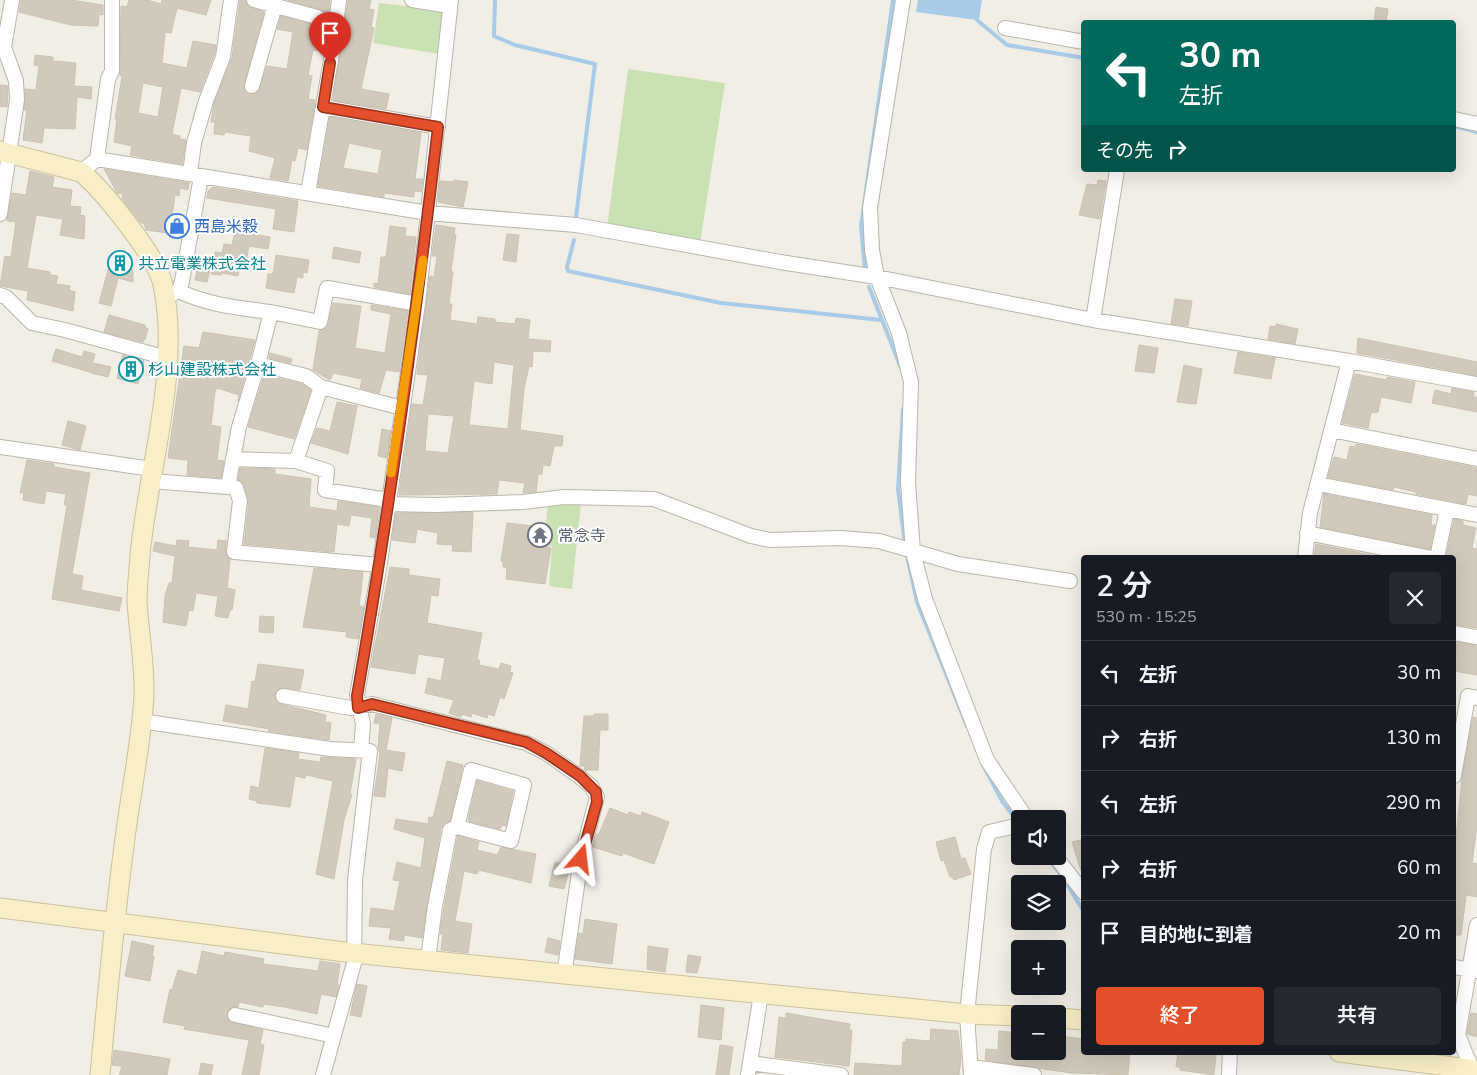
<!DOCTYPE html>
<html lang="ja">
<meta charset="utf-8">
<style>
body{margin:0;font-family:"Nunito Sans","Noto Sans JP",sans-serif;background:#242831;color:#f1f3f6;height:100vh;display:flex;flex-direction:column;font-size:19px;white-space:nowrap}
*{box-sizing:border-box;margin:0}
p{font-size:16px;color:#9ea1a6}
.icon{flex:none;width:28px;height:28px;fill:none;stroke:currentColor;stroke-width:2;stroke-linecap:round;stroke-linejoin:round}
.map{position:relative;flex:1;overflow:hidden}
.panel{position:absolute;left:1081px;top:555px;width:375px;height:500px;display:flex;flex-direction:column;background:#171b24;border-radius:5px;box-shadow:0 5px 20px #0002}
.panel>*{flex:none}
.banner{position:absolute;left:1081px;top:20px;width:375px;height:152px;border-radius:5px;box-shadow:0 5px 20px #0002;background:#00695c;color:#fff;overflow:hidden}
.buttons{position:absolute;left:1011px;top:810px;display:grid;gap:10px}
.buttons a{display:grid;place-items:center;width:55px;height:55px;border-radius:5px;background:#171b24;box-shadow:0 5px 20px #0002;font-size:25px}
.pin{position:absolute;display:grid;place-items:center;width:42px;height:42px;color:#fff;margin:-51px -21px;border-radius:50% 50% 50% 0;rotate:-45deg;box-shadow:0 0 5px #0007}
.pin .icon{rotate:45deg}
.me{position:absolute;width:55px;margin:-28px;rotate:17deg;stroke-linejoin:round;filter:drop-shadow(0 0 4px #0008)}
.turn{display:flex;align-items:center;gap:18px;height:105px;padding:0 15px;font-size:22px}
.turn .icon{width:65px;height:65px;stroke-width:2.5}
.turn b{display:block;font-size:35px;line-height:42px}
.then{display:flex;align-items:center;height:48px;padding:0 15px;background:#0003;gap:10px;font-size:19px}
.round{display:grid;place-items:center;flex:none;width:52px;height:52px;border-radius:5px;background:#242831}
.head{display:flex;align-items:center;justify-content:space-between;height:85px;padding:0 15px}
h1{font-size:30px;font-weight:600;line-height:38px}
.button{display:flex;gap:10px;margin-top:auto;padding:10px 15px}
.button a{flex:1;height:58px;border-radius:5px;background:#e34e2b;color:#fff;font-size:20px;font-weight:600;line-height:58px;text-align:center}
.button a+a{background:#242831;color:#f1f3f6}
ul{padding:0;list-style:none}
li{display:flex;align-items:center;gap:15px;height:65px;padding:0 15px;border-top:1px solid #363941}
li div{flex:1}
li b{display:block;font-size:19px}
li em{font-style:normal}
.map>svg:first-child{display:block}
</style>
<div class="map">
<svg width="1477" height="1075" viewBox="0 0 1477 1075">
<rect width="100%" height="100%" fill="#f1eee6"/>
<path fill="#cae1b3" d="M379,3L445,11L439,54L373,43Z
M628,69L725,83L700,243L607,228Z
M548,502L581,503L572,589L549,586L552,546L544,545Z"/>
<path fill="#a8cbe8" d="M918,0H980L977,20L916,12Z"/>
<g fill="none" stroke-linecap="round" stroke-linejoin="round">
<path stroke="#a8cbe8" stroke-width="4" d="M495,0L494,36L515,45L595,64L576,217
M980,0L977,20L1007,45L1084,58
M1454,126L1477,132
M574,240L567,267L568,271L721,303L881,320
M865,269L861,226L893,0
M869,287L901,368
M903,409L898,489L905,544
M906,551L917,602L967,726
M983,765L1002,801L1018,822
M1046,856L1062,876L1084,912
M1441,1052L1449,1053V1060"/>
</g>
<path fill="#d1cabc" stroke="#cbc2b0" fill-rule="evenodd" d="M21,0H71L103,5V15L99,14L98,26L71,25L19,12Z
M129,0H147L161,4L162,0H211L206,15L177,8L171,33L165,32L162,63L187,68L193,41L216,45L214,55L200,92L181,88L172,134L180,136V139L186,140L182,164L130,155L132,146L114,142L117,119H115L122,77L120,75L121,6L127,7ZM143,83L163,87L158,117L138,113Z
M240,0H245L248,6L264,12L244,84V89L249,94L258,92L267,66L287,69L293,32L277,29L281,16L314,25L316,26L314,35L326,37L324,51L313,50L308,75L312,76L308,99L315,100L307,150L298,148L295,161L292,160L288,181L270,178L275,158L249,151L251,136L225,132L224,135L214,134L215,122H211L214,104L232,58Z
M288,0H330L328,14L319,9Z
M348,0H371L369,9L374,10L371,27L374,28L361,89L389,94L386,109L333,100Z
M1376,7L1388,9L1386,22H1374Z
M35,55L53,57V61L76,63L74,86L92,87L91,99L77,97L75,129L44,128L42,143L23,140L27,110H24L25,89L36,90L39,66L34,65Z
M0,85L8,86L7,107L0,106Z
M330,117L421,133L415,179H423L421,192L414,191V197L384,193V197L318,186ZM349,143L382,150L378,174L343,168Z
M104,169L189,183L188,190L180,188L179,196L175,195L172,216L185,218L182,235L146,230L144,223H141L122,199L123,194L117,193Z
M30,171L54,177L52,187L72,190L70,206L81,207L80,215L85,216L84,239L60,235L63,219L36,215L27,268L50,272V275L58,276L56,284L70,286L69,290L75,292L73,311L27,300L28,291L0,286L5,256L11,257L16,222L7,221L12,193L26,195Z
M454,180L468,182L463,207L438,202L440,181L454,182Z
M1098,180L1106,181L1100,219L1079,215L1087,184L1097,185Z
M213,187L298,201L294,232L273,229L276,209L207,198L208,191Z
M436,225L455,228L454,235H456L451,271L453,272L449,304H452L450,320L477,324L478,317L495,319V322L515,324L516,318L530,320L528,339L551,341L550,352L533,351L532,367L529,366L524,389L520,430L563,436L562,446H554L550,466L543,465L542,474H538L536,492L523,493L525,483L499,480L497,494L399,495L412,404L423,405L428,375L417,374L430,276L434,277L437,256H432ZM494,362L514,365L508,429L469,425L474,381L492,384ZM428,414L454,416L448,453L425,451Z
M390,226L406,228L405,236L416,237L410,294L374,287V283L378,284L381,257H386Z
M235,231L270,237L268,249L249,246L246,262L241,261L238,276L222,273L221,275L211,274L215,252L222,253L224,244L232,245Z
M507,234L519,235L516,262L503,260Z
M334,247L361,252L359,263L332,258Z
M113,252L127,255L133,272V282L118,278L111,306L99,303Z
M276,255L309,260L307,273L303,272V278L297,277L294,293L266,288L268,274H273Z
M198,267L210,269L207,282L195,280Z
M1175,299L1192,301L1188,326L1171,324Z
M333,303L361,306L355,348L385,353L391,314L371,310V305L408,311L399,372L386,370L379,393L360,388L362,379L333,373L330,380L313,370L319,331L326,328L328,324Z
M109,315L145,325V327L148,329L145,339L143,342L104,332Z
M1276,324L1298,329L1295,344L1268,339L1270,326L1276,327Z
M203,332L255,340L238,401L239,395L217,388L215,392L211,425L221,427L217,460L224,461L221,478L187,475L188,460L168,458L184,346L199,348Z
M1358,338L1477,362V375L1357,353Z
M1139,345L1158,348L1154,373L1135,371Z
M56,349L82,357L84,351L95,354L90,372L52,361Z
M1238,352L1275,358L1271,379L1234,373Z
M270,353L292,359L291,363L269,358Z
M123,355L144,361L138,384L117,378Z
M94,363L111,367L108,377L91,373Z
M1184,365L1202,369L1196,404L1177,402Z
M1355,374L1387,380V377L1415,382L1411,403L1381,397L1378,412L1371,413L1368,428L1342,423Z
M264,375L302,384L311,390L294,439L248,427Z
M1452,388L1474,392L1473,397H1477V412L1432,403L1435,390L1451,394Z
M337,402L357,406L348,454L311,443L317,428L330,431Z
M68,421L86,426L80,450L62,445Z
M382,429L391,431L387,458L378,456Z
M1356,444L1477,468V496L1468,494L1466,504L1416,494V492L1394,487L1393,490L1328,477L1334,457L1347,460L1350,446L1355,447Z
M27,460L54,464V467L90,473L72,574L83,576L81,590L122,598L119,611L52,599L67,505H64L66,494L46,491L44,504L23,500L24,493H20Z
M240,468L275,469V474L311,479L309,507L337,511L338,501L379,507L375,538L370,537L372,518L351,515L349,526L337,524L334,552L244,544L249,502L244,485L238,480Z
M1324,494L1432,515L1431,525H1435L1430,549L1320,527Z
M473,512L471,552L452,551L453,545L437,544L438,533L417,529L415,543L392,540L396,513Z
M1454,519L1463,521V525L1476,528L1472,548L1477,549V628L1454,624V558H1446Z
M507,523L533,526L532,543L551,548L545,584L506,579L507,568L503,567V561H501Z
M177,540L189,541L188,547L217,550L218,540L226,541V555L230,560L227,588L235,590L232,610L230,609L228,618L215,616L218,596L196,593L193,611L189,610L186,626L163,622L165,596L169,583H172L175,556L153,551L155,542L176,546Z
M1316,544L1385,558H1314Z
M390,567L409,569V575L440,579L438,596L431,595L427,623L482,633L477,660H480L479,665L499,669L501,663L511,666L510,672L513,673L504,699L500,697L494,716L488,714L487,718L472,713L471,717L462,714L461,717L449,713L454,700L425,693L428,678L441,681L445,658L418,654L415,674L371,667Z
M314,568L363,572L359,606L364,607L358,639L346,637L347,632L303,627Z
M260,616L274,617L273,633L259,632Z
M1457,642L1477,646V675L1454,671Z
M258,664L304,670L300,690L281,688L276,691L275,698L281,704L326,715L325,722L331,723L329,740L268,731L269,729L223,721L226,705L248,709L252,681L255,682Z
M376,714L392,718L386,750L405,753L402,771L388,768L385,797L374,796L380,754L378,747L380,724L374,723Z
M594,714H608V730H600L598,770H585L584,766H580L584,716H594Z
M1473,717L1477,718V826L1472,863L1477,864V897L1466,895L1461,935H1454V837H1456L1462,779Z
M265,748L299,753L298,759L320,762L321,757L356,759L350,794H352L344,820L334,879L316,874L333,781L306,775L305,778L295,776L290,807L257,803V801L249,799L251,786L259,788Z
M447,761L463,765L450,821L441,828L422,938L404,935V941L389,939L391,928L369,926L371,908L394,911L400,881L393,880L397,862L421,868L425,838L394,829L396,819L428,824L429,817L433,818Z
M477,781L513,791L506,826L502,825L500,829L468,821Z
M610,808L628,815L629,812L641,816L642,812L669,822L654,864L623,853L622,856L593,847L597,834H599Z
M458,836L479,842L477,850L497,855L501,847L536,854L531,883L479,870L477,874L464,871L455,921L472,924L468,953L441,950L443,934H440L444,907Z
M955,837L961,859L965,858L971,874L954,880L952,877H950L944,860L941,861L936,842Z
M1084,839V871H1081L1072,842Z
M555,862L570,866L564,889L549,886Z
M585,919L617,924L612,964L575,959L579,933L583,934Z
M548,938L560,941L558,955L545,952Z
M132,941L154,946L152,956H154L150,981L125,976Z
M648,946L668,949L665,972L647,969Z
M202,951L224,956L225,952L264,959L263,964L318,971L320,961L340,964L337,985H339L336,997L321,994L317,1014L285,1007L263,1004V1007L239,1002L238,1007L229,1009L227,1017L230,1022L263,1030L260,1044L264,1045L259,1075H242L249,1040L184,1029L185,1026L163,1022L170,989L172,990L178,970L197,975Z
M688,955L701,957L697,973L686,972Z
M357,984L367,986L361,1017L350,1015Z
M701,1005L724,1008L721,1040L698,1037Z
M786,1013L850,1024L849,1030H852L849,1066L775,1057L779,1017L786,1018Z
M1471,1013L1477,1014V1037L1467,1034Z
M931,1029L958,1031L961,1058L959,1075H854L855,1063L902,1066L903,1042H906V1039L930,1041Z
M999,1031L1020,1033V1051H1058V1036L1084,1039V1052L1115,1056V1052H1130L1128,1075L1071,1073L985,1060L986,1049L998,1050Z
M720,1045L733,1047L729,1075H716Z
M114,1050L170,1059L167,1075H119L122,1066L112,1065Z
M1178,1052H1204L1216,1055L1214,1075L1180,1070V1067H1176Z
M201,1063L213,1065L211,1075H199Z"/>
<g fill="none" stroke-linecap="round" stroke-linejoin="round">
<defs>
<path id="street" d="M254,0L317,17L334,27
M412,0L450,6
M903,0L870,208L872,250L877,277L899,333L911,382L908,482L913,552L925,599L987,760L1027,819
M1005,28L1084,42
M252,86L275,5
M323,107L438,127
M1454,119L1477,124
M97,159L108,79L112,71V0
M81,172L97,159L428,213L576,225L780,262L877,277L1093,320L1349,361L1310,513L1305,558
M190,173L194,143L206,101L223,57L231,0
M308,193L333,48L339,0
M0,214L17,100L16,81L4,47L12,0
M179,291C207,305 240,308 271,312L258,364L306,376L321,387L296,461L327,471L325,490L388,500
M172,294L179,291L182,281L201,177
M0,295L6,297L32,323L65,330L167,358
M271,312L320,322L327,288L418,304
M1093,320L1117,170
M1349,361L1477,384
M321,387L402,408
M1331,430L1477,459
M0,447L152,469
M233,459L239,427L258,364
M151,481L228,487L233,459L296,461
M1318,484L1477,515
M228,487L236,488L240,501L234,552L379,565
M387,504L436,505L523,502L564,497L654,499L751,536L770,540L841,538L879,541L958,564L1070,581
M1307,533L1432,558
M1437,558L1447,509
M1454,633L1477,637
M283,696L350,708L372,704L526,743L546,753L580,777L592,787L597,797L581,859L564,975
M141,721L330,749L370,751L355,880L354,963L323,1075
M361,750L363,724L357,695L380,563L418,304L451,0
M1454,776L1468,696L1477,698
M1055,856L1084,893
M428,960L435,906L450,830L457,827L511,841L524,785L471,770L457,827
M1454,967L1477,971
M235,1015L334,1036
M750,1063L841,1075
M971,1067L1034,1075
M1472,1069L1458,1035L1477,925
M748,1075L761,994
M971,1075L967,1014L984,849L989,832L1020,825
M1229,1075L1230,1052"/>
<path id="secondary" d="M0,151L81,172C103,190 158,258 163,285C181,369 148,470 140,555C139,571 137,587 137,602C139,633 145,665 144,696C141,746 130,796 124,846C114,922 107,998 100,1075
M0,908L353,953L967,1014L1020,1016
M1058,1018L1084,1020
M1339,1052L1477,1070"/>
</defs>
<use href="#street" stroke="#bbb6a9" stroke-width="16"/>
<use href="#secondary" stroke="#ccc19a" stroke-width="21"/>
<use href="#street" stroke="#fff" stroke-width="14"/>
<use href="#secondary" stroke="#f8efc8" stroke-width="19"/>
</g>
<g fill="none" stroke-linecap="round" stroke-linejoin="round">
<defs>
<path id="route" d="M330,63L323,107L438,127C416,317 390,507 357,696L358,708L372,704L526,742L546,753L580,776L596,792L597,802L581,859"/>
</defs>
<use href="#route" stroke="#94331c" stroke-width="12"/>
<use href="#route" stroke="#e34e2b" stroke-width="9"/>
<path stroke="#f59e0b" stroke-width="9" d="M391,473L423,260"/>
</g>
<defs>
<symbol id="shop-ring" viewBox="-11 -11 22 22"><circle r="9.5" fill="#fff" stroke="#3f7fe0" stroke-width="1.5"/><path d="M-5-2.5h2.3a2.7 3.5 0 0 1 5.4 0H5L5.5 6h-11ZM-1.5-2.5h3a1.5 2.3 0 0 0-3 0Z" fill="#3f7fe0"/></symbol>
<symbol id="building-ring" viewBox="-11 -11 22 22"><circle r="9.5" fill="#fff" stroke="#0f9aa8" stroke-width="1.5"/><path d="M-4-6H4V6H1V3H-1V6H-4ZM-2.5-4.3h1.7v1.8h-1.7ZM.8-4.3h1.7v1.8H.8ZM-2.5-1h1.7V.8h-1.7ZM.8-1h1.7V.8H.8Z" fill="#0f9aa8"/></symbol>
<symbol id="temple-ring" viewBox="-11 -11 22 22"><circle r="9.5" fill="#fff" stroke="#6b7280" stroke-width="1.5"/><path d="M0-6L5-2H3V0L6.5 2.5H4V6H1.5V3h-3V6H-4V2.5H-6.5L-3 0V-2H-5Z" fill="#6b7280"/></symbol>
</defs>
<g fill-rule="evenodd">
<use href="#shop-ring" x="163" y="212" width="28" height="28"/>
<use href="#building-ring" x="106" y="249" width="28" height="28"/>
<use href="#building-ring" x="117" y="355" width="28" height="28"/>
<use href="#temple-ring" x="526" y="521" width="28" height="28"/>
</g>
<g text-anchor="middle" stroke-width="4" stroke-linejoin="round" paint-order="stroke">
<g font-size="16" fill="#366cbe" stroke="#fff" text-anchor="start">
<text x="194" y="232">西島米穀</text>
</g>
<g font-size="16" fill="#0d838f" stroke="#fff" text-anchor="start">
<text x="138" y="269">共立電業株式会社</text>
<text x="148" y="375">杉山建設株式会社</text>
</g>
<g font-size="16" fill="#5b616d" stroke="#fff" text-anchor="start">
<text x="558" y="541">常念寺</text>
</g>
</g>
</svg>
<div class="buttons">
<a><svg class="icon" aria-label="sound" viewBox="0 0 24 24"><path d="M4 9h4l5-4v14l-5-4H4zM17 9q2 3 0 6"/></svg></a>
<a><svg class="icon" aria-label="layers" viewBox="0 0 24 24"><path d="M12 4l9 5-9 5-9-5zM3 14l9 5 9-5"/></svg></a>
<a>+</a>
<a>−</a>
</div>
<div class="pin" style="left:330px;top:63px;background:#d93025"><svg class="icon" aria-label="arrive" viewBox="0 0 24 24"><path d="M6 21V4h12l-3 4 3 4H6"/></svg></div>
<svg class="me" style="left:581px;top:859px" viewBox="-20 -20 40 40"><path d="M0-17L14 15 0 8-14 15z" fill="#e34e2b" stroke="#fff" stroke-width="4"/></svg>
<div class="banner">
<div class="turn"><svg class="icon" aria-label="left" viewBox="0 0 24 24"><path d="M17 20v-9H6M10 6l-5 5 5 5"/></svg><div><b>30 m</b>左折</div></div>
<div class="then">その先<svg class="icon" aria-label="right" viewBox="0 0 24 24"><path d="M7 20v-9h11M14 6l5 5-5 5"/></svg></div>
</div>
<section class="panel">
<div class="head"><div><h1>2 分</h1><p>530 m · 15:25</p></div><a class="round"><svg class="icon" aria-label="close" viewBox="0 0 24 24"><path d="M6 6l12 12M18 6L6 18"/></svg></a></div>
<ul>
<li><svg class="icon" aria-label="left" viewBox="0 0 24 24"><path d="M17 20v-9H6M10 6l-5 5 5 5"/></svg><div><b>左折</b></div><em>30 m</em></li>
<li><svg class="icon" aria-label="right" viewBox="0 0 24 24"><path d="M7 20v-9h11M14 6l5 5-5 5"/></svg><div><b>右折</b></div><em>130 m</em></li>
<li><svg class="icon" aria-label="left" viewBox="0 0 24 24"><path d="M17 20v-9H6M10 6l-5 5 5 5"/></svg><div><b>左折</b></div><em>290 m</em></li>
<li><svg class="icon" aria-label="right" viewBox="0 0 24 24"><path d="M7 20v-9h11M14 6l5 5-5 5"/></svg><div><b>右折</b></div><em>60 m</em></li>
<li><svg class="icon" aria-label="arrive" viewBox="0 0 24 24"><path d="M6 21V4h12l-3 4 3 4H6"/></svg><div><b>目的地に到着</b></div><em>20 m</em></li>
</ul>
<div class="button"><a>終了</a><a>共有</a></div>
</section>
</div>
